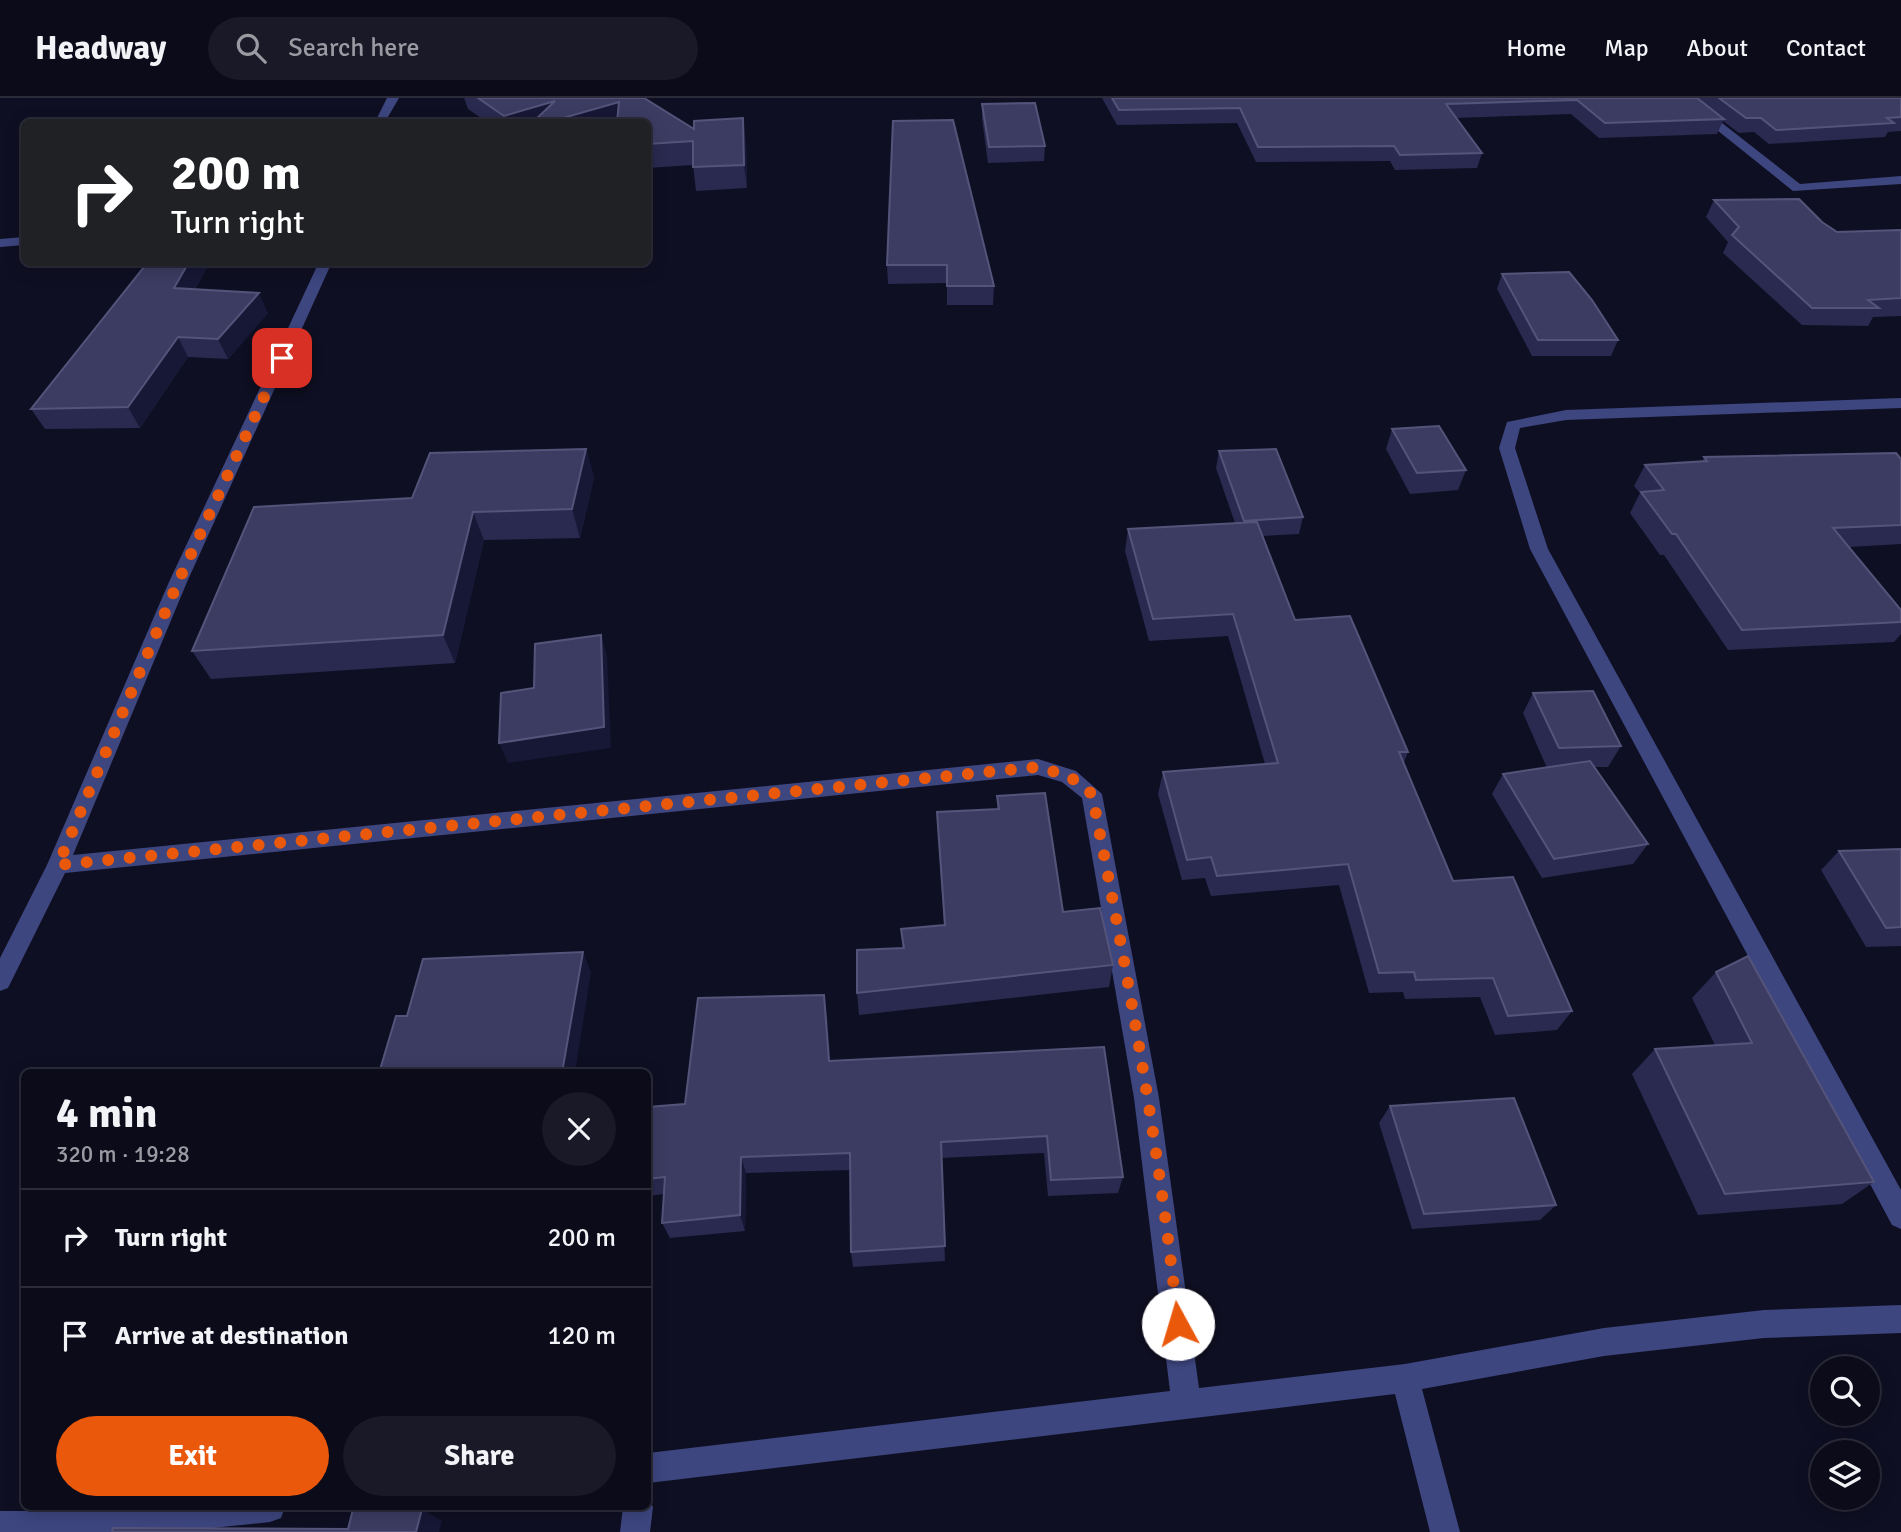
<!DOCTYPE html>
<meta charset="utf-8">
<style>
body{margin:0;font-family:Signika,sans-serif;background:#191927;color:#f1f3f6;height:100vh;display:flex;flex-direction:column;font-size:26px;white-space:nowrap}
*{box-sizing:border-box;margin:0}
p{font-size:23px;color:#9a9ba2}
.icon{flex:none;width:38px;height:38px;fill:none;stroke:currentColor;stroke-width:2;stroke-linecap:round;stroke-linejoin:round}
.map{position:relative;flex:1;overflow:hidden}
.drawer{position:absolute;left:21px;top:971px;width:630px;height:441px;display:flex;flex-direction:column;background:#0b0b1a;border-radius:10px;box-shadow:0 4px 18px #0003,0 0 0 2px #2b2b39}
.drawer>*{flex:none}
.guide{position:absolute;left:21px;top:21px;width:630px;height:147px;border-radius:10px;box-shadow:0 4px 18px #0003,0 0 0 2px #2b2b39;background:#202124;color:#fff;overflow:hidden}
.fabs{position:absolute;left:1810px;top:1258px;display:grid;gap:14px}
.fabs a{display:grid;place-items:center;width:70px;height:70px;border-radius:50%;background:#0b0b1a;box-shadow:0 4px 18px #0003,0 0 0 2px #2b2b39;font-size:35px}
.pin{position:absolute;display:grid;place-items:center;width:60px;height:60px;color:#fff;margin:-30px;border-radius:14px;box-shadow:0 4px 10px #0006}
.me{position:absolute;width:77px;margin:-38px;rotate:354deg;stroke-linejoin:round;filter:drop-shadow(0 0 5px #0008)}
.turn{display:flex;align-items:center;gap:24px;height:147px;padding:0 35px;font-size:32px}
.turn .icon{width:91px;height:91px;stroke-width:2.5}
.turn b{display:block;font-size:49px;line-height:60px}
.round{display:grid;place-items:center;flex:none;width:74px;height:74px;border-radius:37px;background:#191927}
.headline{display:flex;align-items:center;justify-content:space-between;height:119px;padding:0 35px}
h1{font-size:42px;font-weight:700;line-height:52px}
.primary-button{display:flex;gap:14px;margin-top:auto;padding:14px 35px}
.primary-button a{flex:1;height:80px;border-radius:42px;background:#ea580c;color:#fff;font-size:28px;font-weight:700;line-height:80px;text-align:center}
.primary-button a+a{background:#191927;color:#f1f3f6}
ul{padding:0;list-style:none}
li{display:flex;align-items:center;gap:21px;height:98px;padding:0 35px;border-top:2px solid #2b2b39}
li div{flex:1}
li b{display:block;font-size:26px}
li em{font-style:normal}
header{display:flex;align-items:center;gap:42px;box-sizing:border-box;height:98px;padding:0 35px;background:#0b0b1a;border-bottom:2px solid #2b2b39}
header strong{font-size:33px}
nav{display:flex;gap:38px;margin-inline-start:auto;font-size:24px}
.search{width:490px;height:63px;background:#191927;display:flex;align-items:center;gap:18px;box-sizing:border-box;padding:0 24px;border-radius:38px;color:#9a9ba2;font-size:26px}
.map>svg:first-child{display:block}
</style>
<header>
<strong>Headway</strong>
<div class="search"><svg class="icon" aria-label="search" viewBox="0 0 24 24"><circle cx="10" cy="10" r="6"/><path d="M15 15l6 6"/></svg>Search here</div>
<nav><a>Home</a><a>Map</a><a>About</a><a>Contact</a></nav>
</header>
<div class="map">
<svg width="1901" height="1434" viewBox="0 0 1901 1434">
<rect width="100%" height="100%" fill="#0f0f23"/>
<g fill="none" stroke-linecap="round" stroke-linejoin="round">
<path fill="#3d467f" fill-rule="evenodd" d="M387,0H399L385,24H375Z
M1677,0H1690L1800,86L1901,78V86L1793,93Z
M24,139V147L0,149V141Z
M319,164H332L187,484L73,757L1038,661L1076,673L1102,696L1159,1000L1199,1290L1405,1266L1604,1230L1764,1212L1901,1207V1235L1764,1240L1604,1258L1422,1291L1460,1434H1430L1395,1296L648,1385V1355L1170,1293L1134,1000L1082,700L1062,684L1038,677L65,775L8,890L0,893V860L47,767L169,484Z
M1901,300V310L1566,322L1520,330L1515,350L1548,451L1901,1092V1131L1892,1127L1530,451L1499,350L1507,324L1566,312Z
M648,1398L653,1409L650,1434H620L623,1409H648Z
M118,1409H285L281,1420L270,1424L174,1434H0V1413H80Z"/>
</g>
<path fill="#2a2950" d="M464,0H644L694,31L746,43L747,90L696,93L693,67L648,70V24H487L468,11Z
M1102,0H1901V33L1888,34L1885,39L1769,46L1754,34L1739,35L1723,23L1717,36L1599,40L1571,16L1456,20L1482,55L1477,70L1395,72L1390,63L1256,64L1237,25L1117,27Z
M982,6L1045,48L1044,63L988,65L982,21Z
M893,23L994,188L993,207H947V185L888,186L887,167Z
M1714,102L1822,124L1837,134L1901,132V218L1873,219L1868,228L1802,227L1723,155L1728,144L1706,119Z
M148,164H210L195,191L268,215L228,261L188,259L140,330L45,331L31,311Z
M1502,176L1618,242L1611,258H1532L1497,191Z
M1392,331L1466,372L1458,392L1410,396L1386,351Z
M586,351L594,380L580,440L484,442L455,565L211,581L192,553L412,400Z
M1219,353L1303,419L1299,436L1263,438L1295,522L1408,654L1404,664L1453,783L1572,913L1557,932L1495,937L1480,899L1405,901L1403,894L1369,895L1339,787L1211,798L1205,780L1182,782L1158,696L1163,674L1265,666L1228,538L1149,543L1125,453L1128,431L1235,425L1216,370Z
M1704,359L1901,361V446L1849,449L1901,512V536L1894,544L1728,552L1664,457H1660L1630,415L1640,395L1634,388L1645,367L1702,364Z
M1533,595L1621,648L1608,669H1594L1648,746L1633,766L1542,780L1492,696L1503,676L1547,670L1523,615Z
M997,698L1063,814L1113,867L1109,889L859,917L857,895L902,850L901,831L944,827L938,737L937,714L997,711Z
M1901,751V848L1866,849L1821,772L1839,753Z
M1716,874L1874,1084L1842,1106L1698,1117L1632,976L1655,951L1715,947L1692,900Z
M827,916L830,963L1104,949L1123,1079L1118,1095L1048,1098L1044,1055L941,1060L945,1163L853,1169L851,1154L850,1072L746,1075L745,1133L670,1140L662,1125L664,1096L648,1098V1009L685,1006Z
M1390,1008L1556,1107L1540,1122L1412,1131L1379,1025Z"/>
<path fill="#171736" d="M555,3L619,4L623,24H506L504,18Z
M743,20L746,43L747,90L744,67Z
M189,164H210L184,210L174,190Z
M259,195L268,215L228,261L218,241Z
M178,239L188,259L140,330L128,309Z
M586,351L594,380L580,440L572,411Z
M473,414L484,442L455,565L443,537Z
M601,537L607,557L611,650L508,665L499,645Z
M583,854L591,874L575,975H562Z
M824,897L827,916L832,981L829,963Z
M741,1059L746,1075L745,1133L740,1117Z
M422,1411L442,1423L439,1434H416Z"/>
<path fill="#3c3c63" stroke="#54547b" stroke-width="2" d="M478,0H644L694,31V23L743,20L744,67L693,69V43L648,46V24H617L619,4L549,24H533L555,3L504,18Z
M1112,0H1697L1724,21L1605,25L1577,2L1446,6L1482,55L1400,57L1394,48L1258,49L1240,10L1119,12Z
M1719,0H1901V19L1887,20L1894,25L1776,32L1761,20H1746Z
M1035,5L1045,48L989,49L982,6Z
M953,22L994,188H947V167H887L893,23Z
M1799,101L1822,124L1837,134L1901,132V200L1868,202L1879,210H1812L1732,137L1739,129L1714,102Z
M148,164H189L174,190L259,195L218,241L178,239L128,309L31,311Z
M1569,174L1592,202L1618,242H1538L1502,176Z
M1439,328L1466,372L1417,375L1392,331Z
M586,351L572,411L473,414L443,537L192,553L254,409L412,400L430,355Z
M1276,351L1303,419L1244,423L1219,353Z
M1896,355L1901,361V427L1833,430L1901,512V524L1742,532L1676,436H1672L1641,394L1664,392L1645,367L1707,363L1704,359Z
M1257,424L1295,522L1350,518L1408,654H1399L1453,783L1513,779L1572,913L1508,918L1493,880L1416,882L1414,874L1379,875L1348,766L1217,778L1211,759L1187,762L1163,674L1278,665L1233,516L1153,521L1128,431Z
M601,537L604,629L499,645L501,595L534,590L535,546Z
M1593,593L1621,648L1559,650L1533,595Z
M1590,663L1648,746L1554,761L1503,676Z
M1045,695L1063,814L1100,810L1113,867L857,895V852L904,850L901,831L945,827L937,714L999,711L997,698Z
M1901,751V829L1886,830L1839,753Z
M583,854L562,975H379L396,918H407L423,861Z
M1748,858L1874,1084L1725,1096L1655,951L1752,945L1716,874Z
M824,897L829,963L1104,949L1123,1079L1051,1082L1047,1038L941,1044L945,1148L851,1154L850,1055L741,1059L740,1117L662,1125L665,1079L648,1081V1009L685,1006L698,900Z
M1514,1000L1556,1107L1424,1116L1390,1008Z
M353,1411H422L416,1434H112L113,1430L348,1431Z"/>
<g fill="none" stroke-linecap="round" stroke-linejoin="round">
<path stroke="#ea580c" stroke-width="12" stroke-dasharray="0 21.6" d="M282,260L178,484L58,767L1038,669L1069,678L1092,696C1127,872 1159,1047 1178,1226"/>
</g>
</svg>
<div class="fabs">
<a><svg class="icon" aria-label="search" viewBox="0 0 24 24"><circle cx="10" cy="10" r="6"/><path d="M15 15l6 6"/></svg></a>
<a><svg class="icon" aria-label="layers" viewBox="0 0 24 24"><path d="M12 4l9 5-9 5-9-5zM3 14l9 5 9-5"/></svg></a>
</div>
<div class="pin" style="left:282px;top:260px;background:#d93025"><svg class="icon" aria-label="arrive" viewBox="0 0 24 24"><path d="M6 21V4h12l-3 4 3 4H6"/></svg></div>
<svg class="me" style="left:1178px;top:1226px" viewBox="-20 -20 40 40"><circle r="19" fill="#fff"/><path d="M0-13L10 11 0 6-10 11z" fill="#ea580c"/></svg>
<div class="guide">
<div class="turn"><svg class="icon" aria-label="right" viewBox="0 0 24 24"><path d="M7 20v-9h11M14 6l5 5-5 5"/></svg><div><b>200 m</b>Turn right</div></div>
</div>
<section class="drawer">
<div class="headline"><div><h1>4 min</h1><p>320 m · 19:28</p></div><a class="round"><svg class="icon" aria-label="close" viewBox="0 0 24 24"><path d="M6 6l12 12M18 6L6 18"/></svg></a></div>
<ul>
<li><svg class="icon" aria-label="right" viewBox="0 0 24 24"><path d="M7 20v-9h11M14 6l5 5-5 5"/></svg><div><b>Turn right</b></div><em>200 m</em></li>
<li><svg class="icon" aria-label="arrive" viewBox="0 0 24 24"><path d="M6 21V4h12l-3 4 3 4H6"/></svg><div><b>Arrive at destination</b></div><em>120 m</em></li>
</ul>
<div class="primary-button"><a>Exit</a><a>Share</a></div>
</section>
</div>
